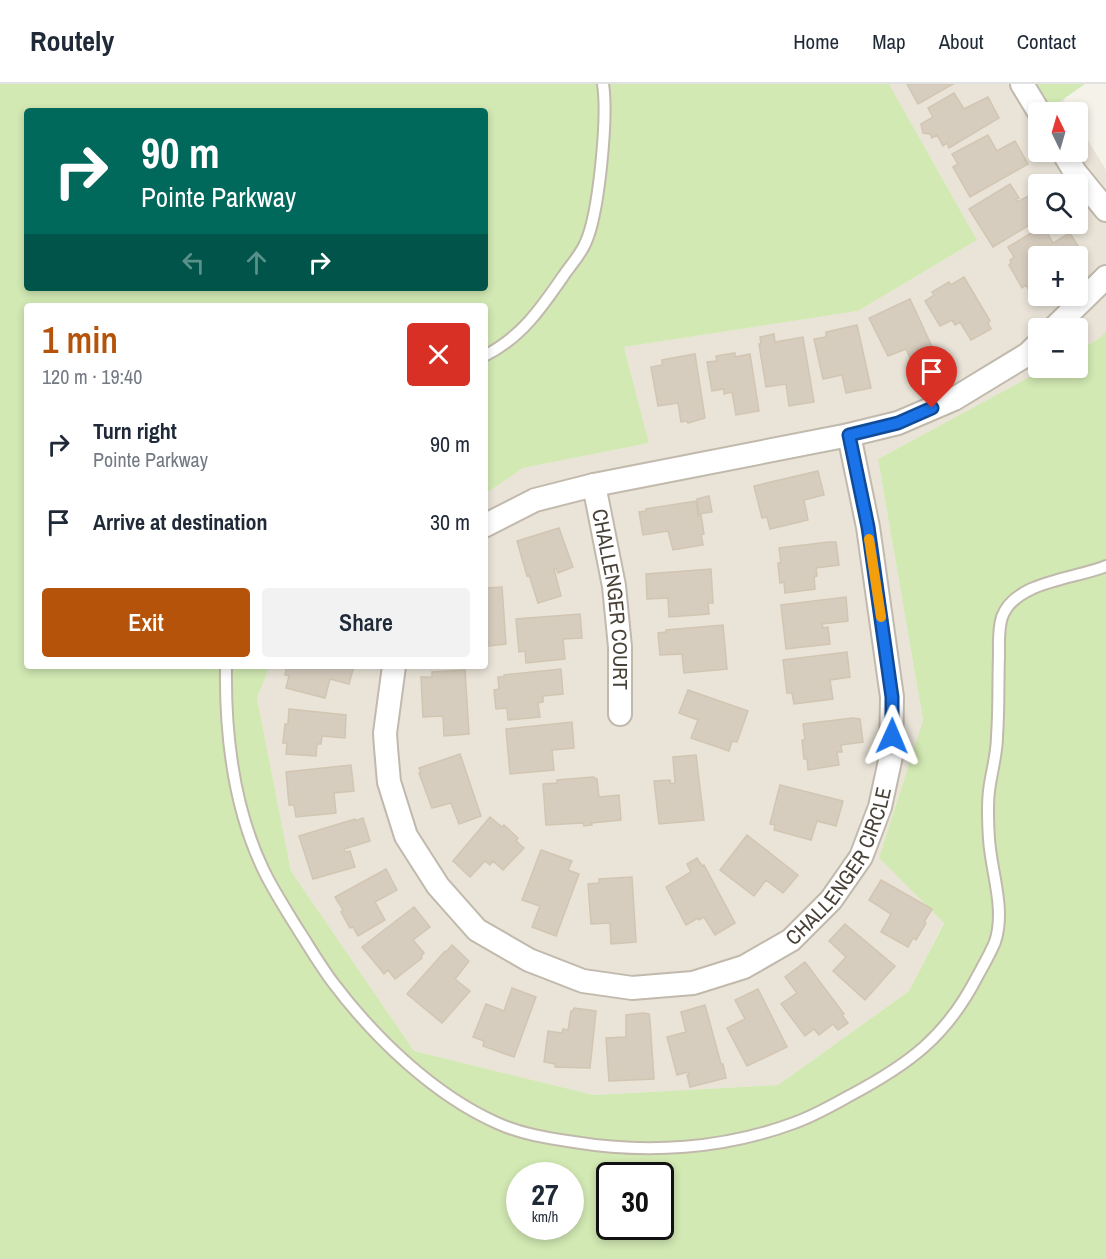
<!DOCTYPE html>
<meta charset="utf-8">
<style>
body{margin:0;font-family:"Archivo Narrow",sans-serif;background:#f2f2f3;color:#1f2937;height:100vh;display:flex;flex-direction:column;font-size:22px;white-space:nowrap}
*{box-sizing:border-box;margin:0}
p{font-size:20px;color:#747a83}
.icon{flex:none;width:33px;height:33px;fill:none;stroke:currentColor;stroke-width:2;stroke-linecap:round;stroke-linejoin:round}
.map{position:relative;flex:1;overflow:hidden}
.side{position:absolute;left:24px;top:219px;width:464px;height:366px;display:flex;flex-direction:column;background:#fff;border-radius:6px;box-shadow:0 3px 9px #0003}
.side>*{flex:none}
.guide{position:absolute;left:24px;top:24px;width:464px;height:183px;border-radius:6px;box-shadow:0 3px 9px #0003;background:#00695c;color:#fff;overflow:hidden}
.needle{width:39px;rotate:355deg}
.tools{position:absolute;left:1028px;top:18px;display:grid;gap:12px}
.tools a{display:grid;place-items:center;width:60px;height:60px;border-radius:6px;background:#fff;box-shadow:0 3px 9px #0003;font-size:30px}
.speed{position:absolute;left:506px;top:1078px;display:flex;gap:12px;font-size:30px;font-weight:700;text-align:center}
.speed>*{display:grid;place-content:center;width:78px;height:78px;border-radius:50%;background:#fff;box-shadow:0 3px 9px #0003;line-height:1}
.speed small{font-size:15px;font-weight:400}
.speed .limit{border:3px solid #111;border-radius:9px;background:#fff;color:#111}
.pin{position:absolute;display:grid;place-items:center;width:51px;height:51px;color:#fff;margin:-62px -26px;border-radius:50% 50% 50% 0;rotate:-45deg;box-shadow:0 0 6px #0007}
.pin .icon{rotate:45deg}
.me{position:absolute;width:66px;margin:-33px;rotate:1deg;stroke-linejoin:round;filter:drop-shadow(0 0 4px #0008)}
.turn{display:flex;align-items:center;gap:21px;height:126px;padding:0 18px;font-size:27px}
.turn .icon{width:78px;height:78px;stroke-width:2.5}
.turn b{display:block;font-size:42px;line-height:51px}
.lanes{display:flex;align-items:center;height:57px;padding:0 18px;background:#0003;justify-content:center;gap:30px;direction:ltr}
.lanes .off{opacity:.35}
.round{display:grid;place-items:center;flex:none;width:63px;height:63px;border-radius:6px;background:#f2f2f3}
.summary{display:flex;align-items:center;justify-content:space-between;height:102px;padding:0 18px}
h1{font-size:36px;font-weight:600;line-height:45px;color:#b45309}
.action{display:flex;gap:12px;margin-top:auto;padding:12px 18px}
.action a{flex:1;height:69px;border-radius:6px;background:#b45309;color:#fff;font-size:24px;font-weight:600;line-height:69px;text-align:center}
.action a+a{background:#f2f2f3;color:#1f2937}
ul{padding:0;list-style:none}
li{display:flex;align-items:center;gap:18px;height:78px;padding:0 18px}
li div{flex:1}
li b{display:block;font-size:22px}
li em{font-style:normal}
header{display:flex;align-items:center;gap:36px;box-sizing:border-box;height:84px;padding:0 30px;background:#fff;border-bottom:2px solid #e0e1e3}
header strong{font-size:28px}
nav{display:flex;gap:33px;margin-inline-start:auto;font-size:21px}
.map>svg:first-child{display:block}
</style>
<header>
<strong>Routely</strong>
<nav><a>Home</a><a>Map</a><a>About</a><a>Contact</a></nav>
</header>
<div class="map">
<svg width="1106" height="1175" viewBox="0 0 1106 1175">
<rect width="100%" height="100%" fill="#f5f2ea"/>
<path fill="#e9e3d8" fill-rule="evenodd" d="M889,0H1054L1071,28H1038V68H1077V38L1106,86V247L1100,254L1077,267V244H1038V284H1046L878,375L923,636L879,774L944,838L909,907L778,1001L594,1011L414,967L291,787L257,614L270,582H484L485,410L523,384L649,359L624,263L858,227L977,156ZM1038,100H1077V140H1038ZM1038,172H1077V212H1038Z"/>
<path fill="#d2e9b3" fill-rule="evenodd" d="M0,0H889L977,156L858,227L624,263L649,359L523,384L485,410L484,222H27V582H270L257,614L291,787L414,967L594,1011L778,1001L909,907L944,839L879,774L923,636L878,375L1046,284H1077V267L1100,254L1106,247V1175H0ZM27,27H484V204H27ZM519,1092H570V1143H519ZM609,1092H660V1143H609Z
M1026,0H1085L1045,28Z"/>
<path fill="#d7cdbf" stroke="#d2c5b2" stroke-width="1.5" d="M907,0H953L918,20Z
M954,9L964,25L988,13L999,34L949,64L947,59L943,62L937,51L932,54L930,50L923,49L921,40L933,33L928,24Z
M988,51L997,67L1015,57L1028,80L970,113L953,83L958,80L952,70Z
M1010,100L1019,114L1016,115L1017,118L1038,107V136L993,163L969,125Z
M1043,142L1053,159L1070,149L1083,170L1077,174L1038,172V199L1028,205L1026,201L1022,204L1009,181L1011,179L1010,176L1014,173L1008,163Z
M964,193L990,237L988,239L991,245L971,256L960,238L955,241L952,236L940,242L925,217L934,211L932,208L949,198L951,201Z
M910,215L934,267H933L936,275L915,285L906,265L888,272L869,234Z
M857,241L871,304L846,309L842,291L823,295L814,255L826,253V248Z
M774,250L775,258L803,253L814,318L789,322L786,300L766,303L759,260H761L760,253Z
M735,269V273L750,270L759,327L736,331L732,308L724,310V305L712,307L707,278L717,277L716,272Z
M695,270L705,334L688,339L687,337L681,338L678,319L658,322L651,283L662,281V276Z
M818,387L824,411L804,416L808,436L770,445L767,433L762,434L754,402Z
M709,412L712,428L699,430L697,415Z
M696,417L698,432L701,431L704,450L701,451L703,461L673,466L668,447L643,451L639,428L646,427V425Z
M559,444L573,483L558,489L556,484L554,485L561,512L538,519L529,491L527,492L517,457Z
M829,458H836L839,481L816,484L817,492L814,493L815,505L785,509L784,498L780,499L778,479H781L779,464Z
M711,485L713,519H708L709,530L669,533L668,514L647,515L646,490Z
M484,499L486,504L502,503L506,560L489,562V558H484Z
M846,513L848,537L822,540L823,544L828,543L830,560L786,565L781,521Z
M580,530L582,554L563,555L565,575L526,579L525,567L519,568L516,535Z
M723,541L727,585L684,589L682,570L660,571L658,549L666,548V546Z
M847,568L850,593L830,596L833,615L794,620L792,609H787L783,576Z
M287,582H354L349,600L330,595L325,614L286,604L289,592L285,591Z
M561,585L563,610L543,612V618L538,619L540,633L508,636L507,624L496,625L494,606L499,605L498,593H504V591Z
M465,586L469,650L444,652L443,632L423,633L421,593H432V588Z
M688,606L748,627L737,658L732,657L729,667L691,654L698,636L679,629Z
M289,625L346,631L345,654L322,652L321,660H317L316,672L286,670L287,659H283L285,640H288Z
M853,634L860,635L863,658L841,661L842,668H837L839,681L808,686L807,675H804L802,656H805L803,640Z
M572,638L574,664L552,666L554,686L510,690L506,645Z
M460,670L481,732L459,740L451,719L432,724L419,689L421,688L419,684Z
M696,671L704,736L659,740L654,697L670,696L671,700L675,699L673,673Z
M351,681L354,707L334,709L336,729L296,733L294,721H289L286,688Z
M593,693L597,695L599,713L619,711L621,736L591,739L592,741L584,742L583,739L546,741L543,700L557,699V696Z
M780,701L843,717L836,742L817,737L811,756L774,746L775,741L770,740Z
M490,733L502,743L504,741L518,754L516,757L524,764L503,786L493,777L490,781L485,777L470,793L453,777Z
M363,734L370,757L344,765L345,768L350,767L355,783L313,795L299,752L355,735V737Z
M747,751L798,791L783,809L766,796L754,812L720,786Z
M541,766L572,777L568,786L579,790L556,852L532,843L540,822L522,816Z
M697,774L702,782L704,781L735,839L715,851L704,833L699,836L698,834L686,841L666,803L691,788L687,780Z
M386,785L397,806L375,818L385,836L358,852L353,843L350,844L341,828L343,826L335,813Z
M632,793L636,858L611,860L610,839L591,840L588,800L599,799V795Z
M881,796L932,825L924,838L926,839L916,856L913,854L908,863L881,848L891,830L869,816Z
M414,823L430,843L413,856L424,869L421,872L422,874L395,895L388,886L384,890L362,863Z
M845,840L895,882L865,916L833,887L846,873L829,857Z
M452,861L469,877L455,895L470,907L442,939L407,910L445,867L446,868Z
M805,878L844,930L842,931L848,939L838,946L833,940L819,951L814,945L805,952L781,920L797,909L785,893Z
M512,904L536,913L514,973L483,962L484,957L473,953L486,920L504,927Z
M758,905L787,963L747,982L727,944L745,935L735,916Z
M705,921L721,980H723L726,994L690,1003L687,991L689,990L688,988L677,991L667,953L686,948L681,928Z
M574,924L596,927L590,984L555,983V980L544,978L548,947L562,949L563,945L568,946L571,927H573Z
M643,929L649,930L650,937L654,995L609,997L606,954L626,953V931Z"/>
<g fill="none" stroke-linecap="round" stroke-linejoin="round">
<defs>
<path id="lane" d="M484,272C521,254 542,223 564,191C571,181 580,171 585,160C599,131 608,33 603,0
M226,582C225,650 233,722 263,785C273,806 286,826 299,847C310,864 321,883 334,900C375,954 434,1011 497,1039C521,1050 547,1054 574,1058C647,1070 724,1065 794,1039C814,1032 833,1021 851,1011C909,980 946,953 977,893C983,882 990,870 995,858C1006,825 991,788 989,755C988,739 987,723 989,707C991,689 997,671 997,652C999,625 998,599 999,572C999,559 998,545 1002,533C1015,497 1075,495 1106,482"/>
<g id="street">
<path d="M1022,0L1039,28"/>
<path d="M1063,68L1075,88L1106,126"/>
<path d="M1054,244L1106,193"/>
<path id="s1" d="M594,401L614,502L620,563V630"/>
<path d="M484,442L535,416L594,401L849,351L898,339L954,315L1028,270L1038,260"/>
<path id="s2" d="M394,582L385,649L386,664L389,698L406,752L438,802L477,846L529,876L583,897L632,904L693,899L744,883L791,856L831,816L861,773L880,723L891,672L892,613L868,443L849,351"/>
</g>
</defs>
<use href="#lane" stroke="#c1b9ac" stroke-width="14"/>
<use href="#street" stroke="#c1b9ac" stroke-width="26"/>
<use href="#lane" stroke="#fff" stroke-width="10"/>
<use href="#street" stroke="#fff" stroke-width="22"/>
</g>
<g fill="none" stroke-linecap="round" stroke-linejoin="round">
<defs>
<path id="route" d="M892,652V613L868,443L849,351L898,339L932,324"/>
</defs>
<use href="#route" stroke="#114b97" stroke-width="15"/>
<use href="#route" stroke="#1a73e8" stroke-width="10"/>
<path stroke="#f59e0b" stroke-width="10" d="M869,455L881,533"/>
</g>
<g text-anchor="middle" stroke-width="4.5" stroke-linejoin="round" paint-order="stroke">
<g font-size="21" fill="#494238" stroke="#fff">
<text dy="7" stroke="none"><textPath href="#s1" startOffset="116">CHALLENGER COURT</textPath></text>
<text dy="7" stroke="none"><textPath href="#s2" startOffset="718">CHALLENGER CIRCLE</textPath></text>
</g>
</g>
</svg>
<div class="tools">
<a><svg class="needle" viewBox="-14 -14 28 28"><path d="M0-13l5 13h-10z" fill="#e53935"/><path d="M0 13l5-13h-10z" fill="#747a83"/></svg></a>
<a><svg class="icon" aria-label="search" viewBox="0 0 24 24"><circle cx="10" cy="10" r="6"/><path d="M15 15l6 6"/></svg></a>
<a>+</a>
<a>−</a>
</div>
<div class="speed"><div>27<small>km/h</small></div><div class="limit">30</div></div>
<div class="pin" style="left:932px;top:324px;background:#d93025"><svg class="icon" aria-label="arrive" viewBox="0 0 24 24"><path d="M6 21V4h12l-3 4 3 4H6"/></svg></div>
<svg class="me" style="left:892px;top:652px" viewBox="-20 -20 40 40"><path d="M0-17L14 15 0 8-14 15z" fill="#1a73e8" stroke="#fff" stroke-width="4"/></svg>
<div class="guide">
<div class="turn"><svg class="icon" aria-label="right" viewBox="0 0 24 24"><path d="M7 20v-9h11M14 6l5 5-5 5"/></svg><div><b>90 m</b>Pointe Parkway</div></div>
<div class="lanes"><svg class="icon off" aria-label="left" viewBox="0 0 24 24"><path d="M17 20v-9H6M10 6l-5 5 5 5"/></svg><svg class="icon off" aria-label="ahead" viewBox="0 0 24 24"><path d="M12 20V5M6 11l6-6 6 6"/></svg><svg class="icon" aria-label="right" viewBox="0 0 24 24"><path d="M7 20v-9h11M14 6l5 5-5 5"/></svg></div>
</div>
<section class="side">
<div class="summary"><div><h1>1 min</h1><p>120 m · 19:40</p></div><a class="round" style="background:#d93025;color:#fff"><svg class="icon" aria-label="close" viewBox="0 0 24 24"><path d="M6 6l12 12M18 6L6 18"/></svg></a></div>
<ul>
<li><svg class="icon" aria-label="right" viewBox="0 0 24 24"><path d="M7 20v-9h11M14 6l5 5-5 5"/></svg><div><b>Turn right</b><p>Pointe Parkway</p></div><em>90 m</em></li>
<li><svg class="icon" aria-label="arrive" viewBox="0 0 24 24"><path d="M6 21V4h12l-3 4 3 4H6"/></svg><div><b>Arrive at destination</b></div><em>30 m</em></li>
</ul>
<div class="action"><a>Exit</a><a>Share</a></div>
</section>
</div>
